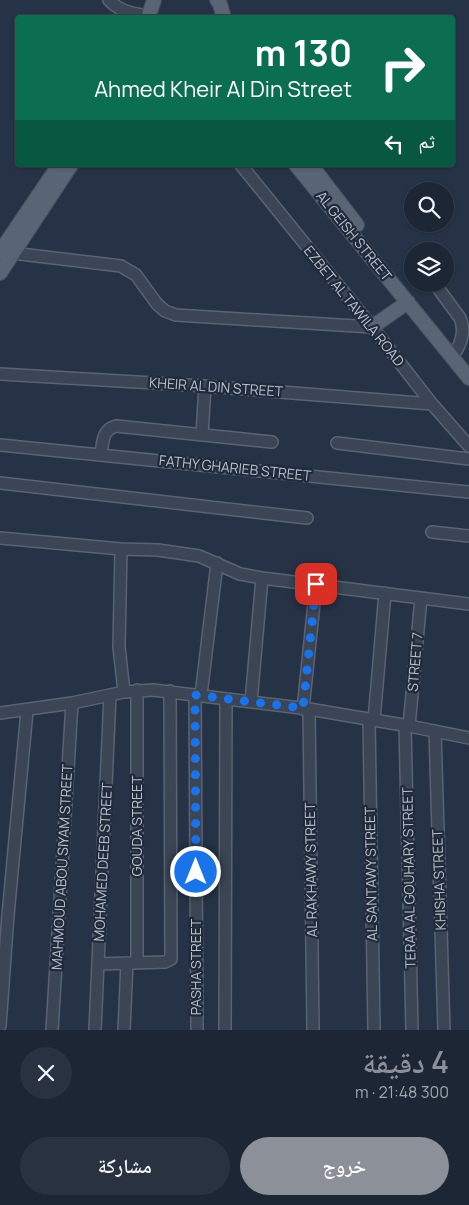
<!DOCTYPE html>
<html lang="ar">
<meta charset="utf-8">
<style>
body{margin:0;font-family:Manrope,"Noto Naskh Arabic",sans-serif;background:#293240;color:#f1f3f6;direction:rtl;height:100vh;display:flex;flex-direction:column;font-size:19px;white-space:nowrap}
*{box-sizing:border-box;margin:0}
p{font-size:16px;color:#a0a5ac}
.icon{flex:none;width:28px;height:28px;fill:none;stroke:currentColor;stroke-width:2;stroke-linecap:round;stroke-linejoin:round}
.map{position:relative;height:1030px;overflow:hidden;direction:ltr}
.sheet{display:flex;flex-direction:column;background:#1c2634;flex:1}
.sheet>*{flex:none}
.hud{position:absolute;left:15px;top:15px;width:440px;height:152px;border-radius:5px;box-shadow:0 1px 4px #0004,0 0 0 1px #3a434f;direction:rtl;background:#0b6e4f;color:#fff;overflow:hidden}
.fabs{position:absolute;left:404px;top:182px;display:grid;gap:10px}
.fabs a{display:grid;place-items:center;width:50px;height:50px;border-radius:50%;background:#1c2634;box-shadow:0 1px 4px #0004,0 0 0 1px #3a434f;font-size:25px}
.pin{position:absolute;display:grid;place-items:center;width:42px;height:42px;color:#fff;margin:-21px;border-radius:10px;box-shadow:0 2px 8px #0006}
.me{position:absolute;width:55px;margin:-28px;rotate:0deg;stroke-linejoin:round;filter:drop-shadow(0 0 4px #0008)}
.turn{display:flex;align-items:center;gap:18px;height:105px;padding:0 20px;font-size:22px}
.turn .icon{width:65px;height:65px;stroke-width:2.5}
.turn b{display:block;font-size:35px;line-height:42px}
.then{display:flex;align-items:center;height:48px;padding:0 20px;background:#0003;gap:10px;font-size:19px}
.round{display:grid;place-items:center;flex:none;width:52px;height:52px;border-radius:26px;background:#293240}
.headline{display:flex;align-items:center;justify-content:space-between;height:85px;padding:0 20px}
h1{font-size:30px;font-weight:600;line-height:38px;color:#8c9099}
.cta{display:flex;gap:10px;margin-top:auto;padding:10px 20px}
.cta a{flex:1;height:58px;border-radius:30px;background:#8c9099;color:#fff;font-size:20px;font-weight:600;line-height:58px;text-align:center}
.cta a+a{background:#293240;color:#f1f3f6}
.map>svg:first-child{display:block}
</style>
<div class="map">
<svg width="469" height="1030" viewBox="0 0 469 1030">
<rect width="100%" height="100%" fill="#263346"/>
<g fill="none" stroke-linecap="round" stroke-linejoin="round">
<defs>
<path id="minor" d="M109,0C120,12 132,13 148,16
M241,165L372,327L432,404L469,446
M12,253L121,266L136,275L157,304L165,311L176,315L372,327
M435,284L460,318C466,332 461,345 452,357
M0,374L205,386L432,404
M202,434L205,386
M337,443L469,459
M0,445L469,492
M101,454C103,442 102,430 116,426L272,442
M0,483L307,518
M432,532L469,536
M0,538L121,549L158,550L199,556L240,574L262,578L469,604
M121,549L119,647L124,692
M137,690V963
M195,695L197,1030
M201,695L217,563
M251,702L262,578
M303,709L316,584
M309,709L313,1030
M0,713L72,703L124,692L153,690L309,709L409,726L469,738
M369,719L374,1030
M374,720L385,593
M405,725L412,1030
M409,726L421,598
M435,731L444,1030
M98,964L165,962L171,959L170,691
M0,1026L8,915L27,711
M52,1030L72,703
M95,1030L110,695
M124,1030L127,963
M225,1030L226,699"/>
<path id="major" d="M217,0L220,4L224,18
M148,18L154,0
M296,165L469,378
M311,165L357,225
M0,252L59,165
M0,273L71,165
M372,327L408,302"/>
</defs>
<use href="#minor" stroke="#5a6372" stroke-width="14"/>
<use href="#major" stroke="#454e5e" stroke-width="16"/>
<use href="#minor" stroke="#3b4555" stroke-width="11"/>
<use href="#major" stroke="#596475" stroke-width="14"/>
</g>
<g fill="none" stroke-linecap="round" stroke-linejoin="round">
<path stroke="#1a73e8" stroke-width="9" stroke-dasharray="0 16.2" d="M196,872L195,695L303,708L316,584"/>
</g>
<g text-anchor="middle" stroke-width="4.5" stroke-linejoin="round" paint-order="stroke">
<g font-size="14" fill="#b9c1ce" stroke="#202a3a">
<text transform="translate(354 236) rotate(51)" y="5">AL GEISH STREET</text>
<text transform="translate(354 306) rotate(51)" y="5">EZBET AL TAWILA ROAD</text>
<text transform="translate(216 387) rotate(4)" y="5">KHEIR AL DIN STREET</text>
<text transform="translate(235 468) rotate(6)" y="5">FATHY GHARIEB STREET</text>
<text transform="translate(415 662) rotate(-85)" y="5">STREET 7</text>
<text transform="translate(137 826) rotate(-90)" y="5">GOUDA STREET</text>
<text transform="translate(103 862) rotate(-87)" y="5">MOHAMED DEEB STREET</text>
<text transform="translate(62 867) rotate(-87)" y="5">MAHMOUD ABOU SIYAM STREET</text>
<text transform="translate(311 870) rotate(-91)" y="5">AL RAKHAWY STREET</text>
<text transform="translate(371 874) rotate(-91)" y="5">AL SANTAWY STREET</text>
<text transform="translate(409 878) rotate(-91)" y="5">TERAA AL GOUHARY STREET</text>
<text transform="translate(439 880) rotate(-92)" y="5">KHISHA STREET</text>
<text transform="translate(196 967) rotate(-90)" y="5">PASHA STREET</text>
</g>
</g>
</svg>
<div class="fabs">
<a><svg class="icon" aria-label="search" viewBox="0 0 24 24"><circle cx="10" cy="10" r="6"/><path d="M15 15l6 6"/></svg></a>
<a><svg class="icon" aria-label="layers" viewBox="0 0 24 24"><path d="M12 4l9 5-9 5-9-5zM3 14l9 5 9-5"/></svg></a>
</div>
<div class="pin" style="left:316px;top:584px;background:#d93025"><svg class="icon" aria-label="arrive" viewBox="0 0 24 24"><path d="M6 21V4h12l-3 4 3 4H6"/></svg></div>
<svg class="me" style="left:196px;top:872px" viewBox="-20 -20 40 40"><circle r="17" fill="#1a73e8" stroke="#fff" stroke-width="3"/><path d="M0-11L8 9 0 5-8 9z" fill="#fff"/></svg>
<div class="hud">
<div class="turn"><svg class="icon" aria-label="right" viewBox="0 0 24 24"><path d="M7 20v-9h11M14 6l5 5-5 5"/></svg><div><b>130 m</b>Ahmed Kheir Al Din Street</div></div>
<div class="then">ثم<svg class="icon" aria-label="left" viewBox="0 0 24 24"><path d="M17 20v-9H6M10 6l-5 5 5 5"/></svg></div>
</div>
</div>
<section class="sheet">
<div class="headline"><div><h1>4 دقيقة</h1><p>300 m · 21:48</p></div><a class="round"><svg class="icon" aria-label="close" viewBox="0 0 24 24"><path d="M6 6l12 12M18 6L6 18"/></svg></a></div>
<div class="cta"><a>خروج</a><a>مشاركة</a></div>
</section>
